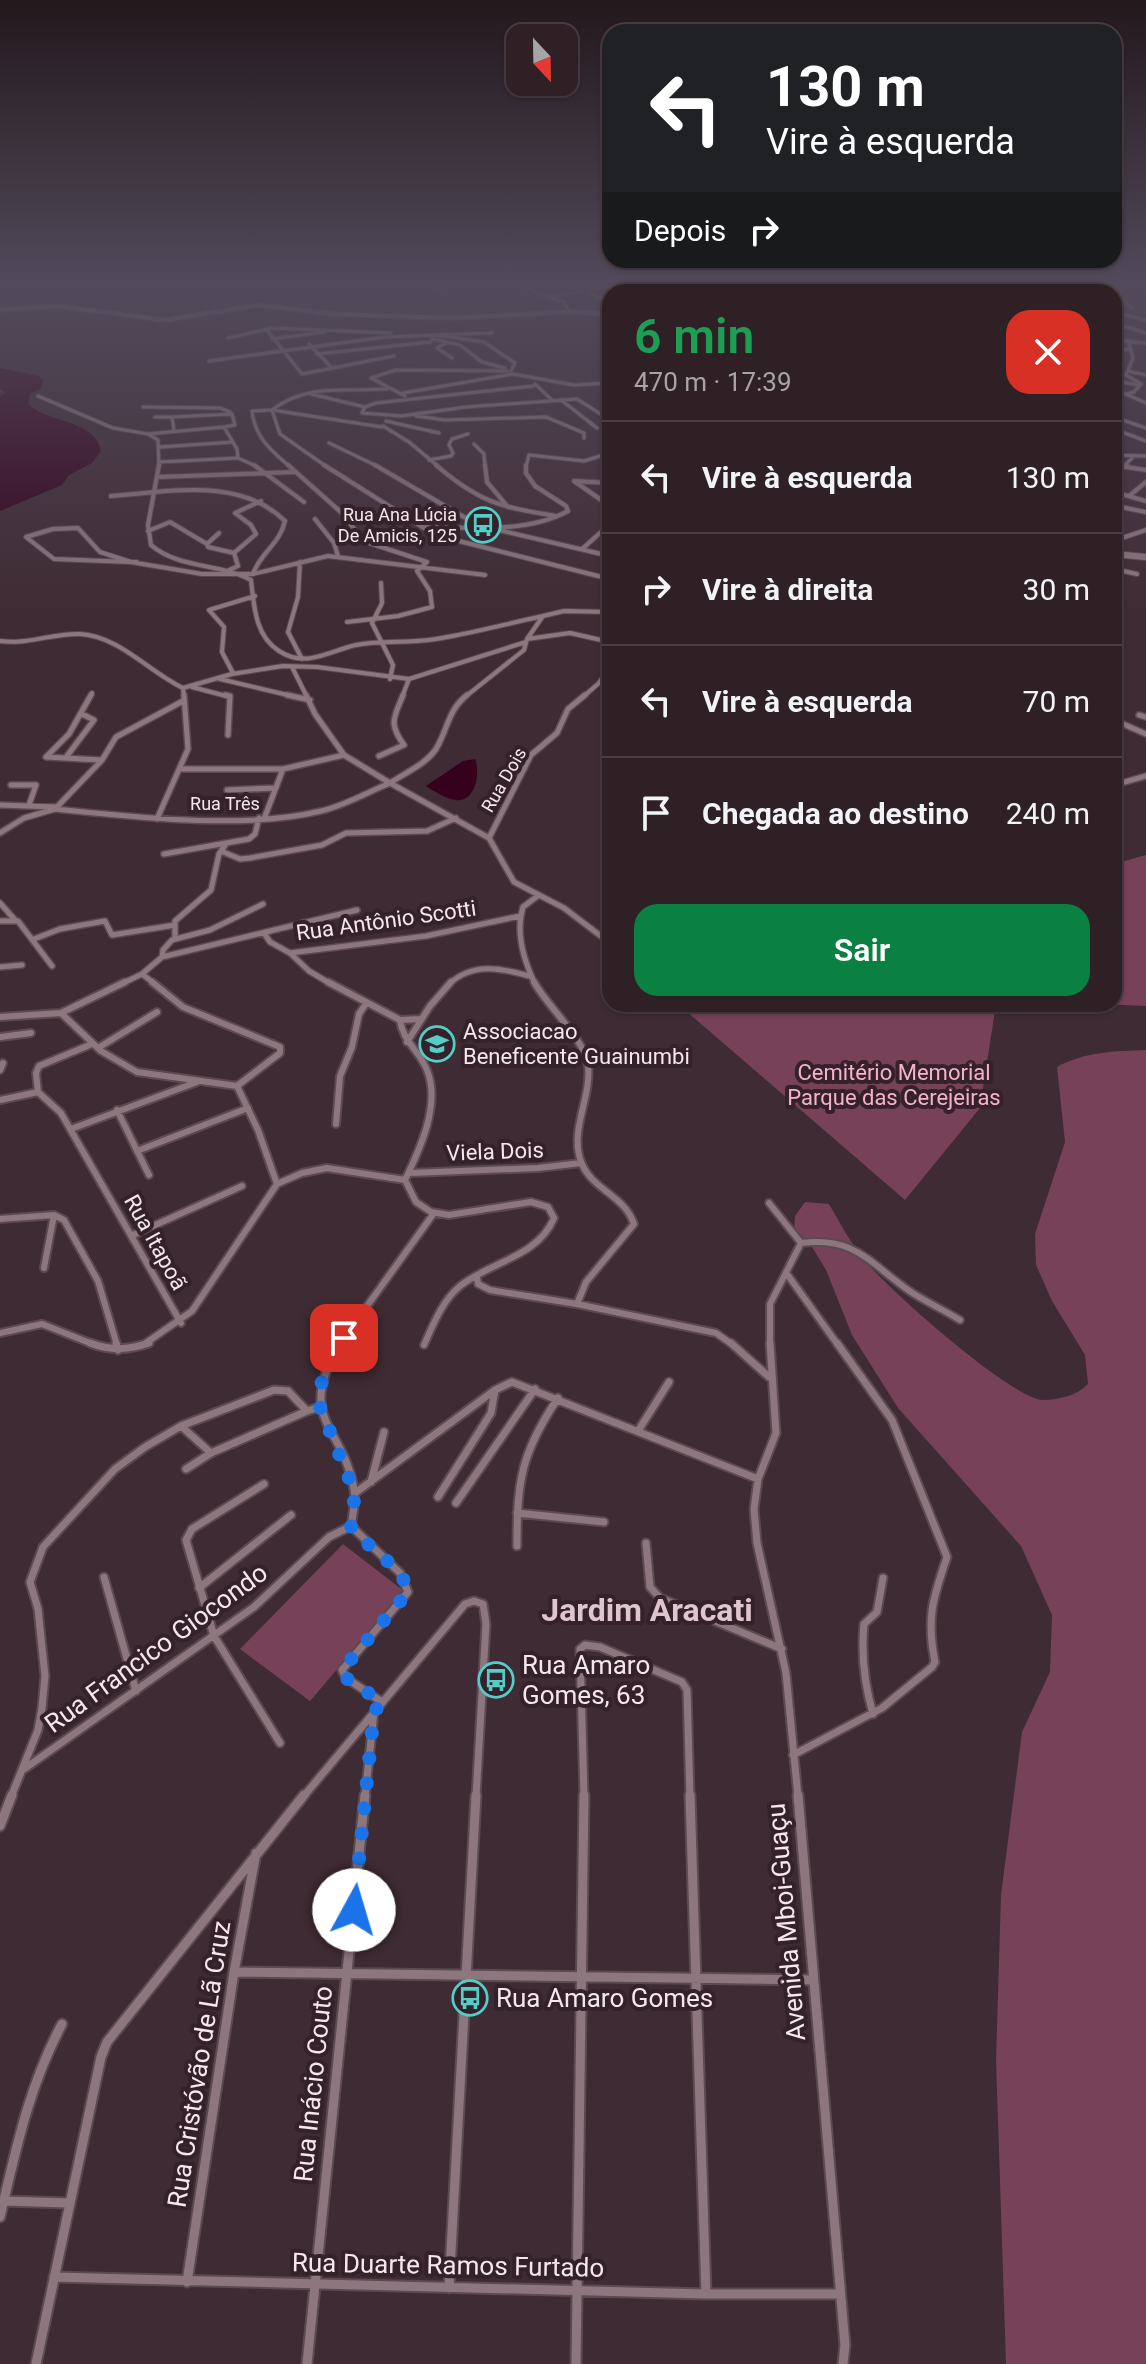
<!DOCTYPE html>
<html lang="pt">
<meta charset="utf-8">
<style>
body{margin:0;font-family:Roboto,sans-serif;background:#3b2d32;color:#f1f3f6;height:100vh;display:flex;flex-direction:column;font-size:30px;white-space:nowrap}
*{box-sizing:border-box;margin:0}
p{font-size:26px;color:#a7a3a7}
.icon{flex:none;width:44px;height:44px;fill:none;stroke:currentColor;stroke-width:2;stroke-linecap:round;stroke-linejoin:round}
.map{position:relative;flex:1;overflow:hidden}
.sheet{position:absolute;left:602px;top:284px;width:520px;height:728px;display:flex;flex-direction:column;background:#2f2026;border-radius:24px;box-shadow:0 2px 6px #0004,0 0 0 2px #4a3e43}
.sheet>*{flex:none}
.banner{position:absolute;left:602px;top:24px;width:520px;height:244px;border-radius:24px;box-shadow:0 2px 6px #0004,0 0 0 2px #4a3e43;background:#202124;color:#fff;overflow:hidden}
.needle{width:52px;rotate:158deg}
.buttons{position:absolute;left:506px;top:24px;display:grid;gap:16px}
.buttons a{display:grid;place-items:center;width:72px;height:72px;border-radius:16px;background:#2f2026;box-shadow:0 2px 6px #0004,0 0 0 2px #4a3e43;font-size:40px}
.pin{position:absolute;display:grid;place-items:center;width:68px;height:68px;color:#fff;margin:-34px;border-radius:16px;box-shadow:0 4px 12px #0006}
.me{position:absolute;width:88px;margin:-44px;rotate:6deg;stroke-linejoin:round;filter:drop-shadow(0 0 6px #0008)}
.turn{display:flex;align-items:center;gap:28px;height:168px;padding:0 32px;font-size:36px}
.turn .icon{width:104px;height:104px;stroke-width:2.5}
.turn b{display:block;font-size:56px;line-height:68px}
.then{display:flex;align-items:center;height:76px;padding:0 32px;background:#0003;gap:16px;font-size:30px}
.round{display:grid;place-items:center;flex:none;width:84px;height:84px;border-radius:24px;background:#3b2d32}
.head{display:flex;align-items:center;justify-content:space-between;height:136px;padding:0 32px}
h1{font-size:48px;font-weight:600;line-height:60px;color:#1e9e55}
.cta{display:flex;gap:16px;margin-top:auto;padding:16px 32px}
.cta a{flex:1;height:92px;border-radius:24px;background:#0b8043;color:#fff;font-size:32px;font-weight:600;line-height:92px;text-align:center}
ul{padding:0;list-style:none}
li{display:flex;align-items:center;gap:24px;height:112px;padding:0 32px;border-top:2px solid #4a3e43}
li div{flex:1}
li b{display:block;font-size:30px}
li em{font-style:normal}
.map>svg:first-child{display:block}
</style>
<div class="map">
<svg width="1146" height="2364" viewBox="0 0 1146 2364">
<rect width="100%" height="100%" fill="#3f2b33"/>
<path fill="#774158" d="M916,284H1015L1023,292H841L921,289Z
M1146,855V1006L1101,1004H1114V864Z
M678,1004H996L980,1108L905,1200Z
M1146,1050V2364H1006L996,2060L1001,1895L1022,1732L1050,1672L1052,1615L1021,1546L898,1408L852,1335L826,1270L809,1242L794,1230L795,1216L805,1202L829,1204C839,1221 849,1240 861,1256C883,1285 1011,1399 1043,1400C1059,1400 1078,1395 1088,1384L1085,1355L1052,1301L1036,1265L1035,1234L1065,1142L1057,1067C1084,1052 1115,1051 1146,1050Z
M343,1544L404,1591L310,1701L240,1649Z"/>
<path fill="#35011c" d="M0,368L39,376L43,381L41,388L30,394L28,404C48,423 96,420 101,451L92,463L69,475L62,485L0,511V396L6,393L0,389Z
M475,759C480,771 477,803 455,800C447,799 433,791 426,786L463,761Z"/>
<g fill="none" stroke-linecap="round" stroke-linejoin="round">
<defs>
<path id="street-far5" d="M521,284L536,293L564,302L569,312
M565,284L580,291
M1041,284L1045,292
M283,287L285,284
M1057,287L1061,292
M437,288L452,284
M585,291L610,303
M639,292L661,287
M754,292L772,284
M1074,292L1077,284
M551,297L619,284
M1120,297L1132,308
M1120,297L1123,284
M1114,305L1121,314L1146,320
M1114,323L1146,333
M266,329L302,374L394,356
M436,335L484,342L515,363L511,371
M228,338L272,328L391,333
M272,339L324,332
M432,339L460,345L482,362L505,368
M1114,340L1146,343
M446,343L437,348L452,358
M309,344L331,367
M1114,350L1131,349
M317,354L431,342
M209,361L385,337L492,333
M1128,371L1146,375
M1114,381L1140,385
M535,384L552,400
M534,386L376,403L365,407L362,413L402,416L466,407L577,399L610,420
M1114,389L1146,403
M403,393L513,374L574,385L610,383
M311,394L365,407
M1127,394L1134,392L1141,384L1126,375L1133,358L1128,340
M38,396L113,428L148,434L158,440L159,467
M405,396L371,378L396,370L507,371
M561,400L597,428
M143,407L220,408L230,412
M416,416L445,420L546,417L584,433V438
M155,417H172
M1114,417L1146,428
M386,421L439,433
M383,426L409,442L439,467
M1114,429L1146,441
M174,431L172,417L232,414L235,425L224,427L237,449L238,458L258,467
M148,434L224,427
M329,443L379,467
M474,444L484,454L485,467
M160,447L233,442
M1114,455L1146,456
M429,460L451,456L453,453L449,445L452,439L468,434
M160,462L238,458
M290,467C271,450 255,438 252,411L272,410L382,427
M327,467L280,434L272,410C306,383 347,392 387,389
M526,467L529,455L584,461L610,453
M1123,467L1134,456
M1126,467H1129"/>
<path id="street-far4" d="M159,465L148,525L151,545C179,569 219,563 251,580C254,606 255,636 279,651C306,669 331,650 356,645C380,640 405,643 429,640C467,635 505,624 543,616
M254,465L304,502
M288,465L343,514L363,541L427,562L417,571L430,591L432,607L398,616L347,622
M324,465L435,535L610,579
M375,465L476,524
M436,465C480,503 501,507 556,516
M485,465L487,482L508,507
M1126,467L1146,470
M1114,472L1127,465
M157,477L294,472
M610,483L574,481L610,506
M1114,492L1146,501
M111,496C170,492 239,476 285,521C280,544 260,553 253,574H202L131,562
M1129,496L1146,482
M315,519L334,543L338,556
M422,527C468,527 526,534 568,511L566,506L535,486L526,473V465
M78,528L100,552L131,562L54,559L26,537L53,529Z
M490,528L610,556
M148,531L170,522L207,544
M219,533L207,544L208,547L234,553
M1122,538L1116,506L1146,512
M1114,546L1122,538L1146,530
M582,549L610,524
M131,562H137
M300,562L298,597L288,632L302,659
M1114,569L1137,574
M227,571L238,566L234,553L256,534L251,525L235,513L261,501
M253,574L328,556L485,575
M381,583L382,603L372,623L393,665L390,679
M527,639L570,633L610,642
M0,641C27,645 53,633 80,634C119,636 149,672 183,688L184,697
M292,667L307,697
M233,673L222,652L224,627L209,610L255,596
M220,679L296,697
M192,687L230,697
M183,688L232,674L283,666L317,667L409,679L526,642
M90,697L92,693
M402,697L409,679
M465,697L524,650L527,639L543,616L564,611L610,612
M583,697L599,683L610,667"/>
<path id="street-far3" d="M91,695L69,734L46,757L101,760
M225,695L230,696L228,735
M287,695L310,700
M306,695L315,714L344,755L390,783
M467,695C448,710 448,729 436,749C426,764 405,773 390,783L489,838L514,882L564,908L610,943
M1139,715L1146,717
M1114,720L1146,734
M1114,747L1118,756
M67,756L94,720L82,714
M379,756L404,745C388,723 394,718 403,695
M182,769H283L344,755
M11,785H36L29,805
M1114,785L1146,776
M227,790L275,788
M0,805L56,807
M1114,807L1119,809
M55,809C135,817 243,830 321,811C344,806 368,792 390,783
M157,819L188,749L184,695
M264,819L283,769
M0,833L24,818L55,809L102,760L116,737L183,701
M489,838L531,755L557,733L568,709L585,695
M221,851L240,859L250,858L322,845L346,833L427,831L456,818
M164,854L249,839L255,834L259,818
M1114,855L1117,857
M0,903L15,920
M0,921H18L52,966
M264,933L270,942L290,953L426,936L520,916
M34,939L60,929L105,921L112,935L175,925
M175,939V921L211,890L219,854L226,844
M290,953L309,971L331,984
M162,957L163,950L172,940L210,930L263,904
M0,967L22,965
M121,984L142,974
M155,984L142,974L162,957L357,910
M449,984C473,962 501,968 529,976
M535,984C524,961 515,933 523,907L539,895"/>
<path id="street-far2" d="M125,982L61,1013L101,1051L137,1072L237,1086
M152,982L183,1007L280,1047V1053L237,1086
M328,982L400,1020C403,1042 419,1050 427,1070C441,1104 420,1149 405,1180L416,1202L431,1212L449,1215L531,1202L548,1207L554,1218C538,1257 490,1262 460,1286C442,1301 433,1325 424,1345
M534,982C548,1007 585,1040 588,1065C592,1098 568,1132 582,1164C593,1190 625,1196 634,1224L586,1282L577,1304
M0,1017L61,1013
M400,1020L421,1019
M0,1037L31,1033
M407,1042L430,1006L451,982
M98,1048L157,1012
M0,1070L3,1063
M237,1086L258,1130L277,1184
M38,1092L36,1073L39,1066L92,1044
M0,1100L38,1092L61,1113L181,1323
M117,1110L149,1175
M336,1124L340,1076L352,1047L359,1014L365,1005
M71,1129L197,1082
M137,1151L248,1108
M410,1173L538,1168L581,1163
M769,1203L801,1243
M0,1219L54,1215L64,1220L98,1281L117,1345
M133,1235L242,1186
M801,1243C856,1236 870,1264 911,1292C926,1302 944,1310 960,1320
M44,1268L54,1215
M787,1274L838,1345
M477,1277L478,1284L490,1290L577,1304L716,1333L733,1345
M0,1333L42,1324L95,1345
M143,1345L192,1311L277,1184L302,1173L327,1168L405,1180
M339,1345L434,1213
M770,1345V1304L801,1243"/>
<path id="street-far1" d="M90,1343C111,1351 128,1350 149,1343
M116,1343L118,1350
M340,1343C295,1422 342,1422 354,1489C356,1501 353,1514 351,1526L400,1573L408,1592L342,1670L346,1678L382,1702
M731,1343L769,1377
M770,1343L776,1433L758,1479L754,1509L757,1543L786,1673L798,1797
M181,1426L211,1453
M638,1431L669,1382
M186,1469L211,1453L307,1411
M371,1482L384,1432
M264,1484L192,1529L186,1540L214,1636L280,1743
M355,1493L495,1390L512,1382L758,1479
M438,1497L491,1413L495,1390
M456,1503L535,1389
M517,1513L604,1522
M646,1543L650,1587L660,1598L782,1649
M517,1546C517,1481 521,1453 558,1398
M104,1577L136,1691
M199,1588L291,1515
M873,1714C865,1686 861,1654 864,1624L877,1612L883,1578
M793,1755L882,1708L932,1667L935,1662C926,1618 933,1598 947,1557L892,1420L837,1343
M24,1769L254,1607L329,1537L351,1526
M11,1797L38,1730L42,1708L45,1676L38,1609L30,1582L43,1547L115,1469L145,1447L181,1426L274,1390L288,1391L307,1411L320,1407
M303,1797L465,1604L474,1601L483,1604L486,1624L476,1797
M365,1797L374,1712
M584,1797L580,1649L585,1645L600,1647L682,1682L687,1690L690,1797"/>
<path id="street" d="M690,1795L706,2294
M798,1795L845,2345L843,2364
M0,1826L12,1795
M234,1972L813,1980
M4,2201L68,2203
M0,2217C16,2149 29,2086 62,2024
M54,2277L706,2294H840
M187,2282L234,1972L256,1853
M449,2288L476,1795
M36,2364L101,2057L107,2042L304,1795
M307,2364L365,1795
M576,2364L584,1795"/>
<path id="secondary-far1" d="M0,310L57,306L165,320L259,305L333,314L451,318L569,312L610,314"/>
<path id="secondary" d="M1114,554L1146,557"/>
</defs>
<use href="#street-far5" stroke="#5b4a51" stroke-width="5"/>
<use href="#street-far4" stroke="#5b4a51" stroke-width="6"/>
<use href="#street-far3" stroke="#5b4a51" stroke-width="8"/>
<use href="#street-far2" stroke="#5b4a51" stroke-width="10"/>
<use href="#street-far1" stroke="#5b4a51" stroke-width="11"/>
<use href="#street" stroke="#5b4a51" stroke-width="13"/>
<use href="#secondary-far1" stroke="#5b4a51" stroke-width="6"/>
<use href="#secondary" stroke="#5b4a51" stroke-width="8"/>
<use href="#street-far5" stroke="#8e767f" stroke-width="3"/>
<use href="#street-far4" stroke="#8e767f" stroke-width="4"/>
<use href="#street-far3" stroke="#8e767f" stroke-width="5"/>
<use href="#street-far2" stroke="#8e767f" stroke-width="6"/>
<use href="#street-far1" stroke="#8e767f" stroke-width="7"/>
<use href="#street" stroke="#8e767f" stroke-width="9"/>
<use href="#secondary-far1" stroke="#8e767f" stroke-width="4"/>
<use href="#secondary" stroke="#8e767f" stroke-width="6"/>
</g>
<linearGradient id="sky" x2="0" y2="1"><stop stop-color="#23181c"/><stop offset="0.46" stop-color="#524a5b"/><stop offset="1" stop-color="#524a5b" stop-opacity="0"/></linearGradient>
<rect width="1146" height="615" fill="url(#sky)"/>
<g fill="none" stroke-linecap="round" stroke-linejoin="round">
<path stroke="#1a73e8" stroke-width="14" stroke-dasharray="0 25.2" d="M344,1338L322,1377L320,1407L355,1493L351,1526L353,1531L401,1573L408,1592L342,1670L346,1678L382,1702L374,1712L354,1910"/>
</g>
<defs>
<symbol id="bus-ring" viewBox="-11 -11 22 22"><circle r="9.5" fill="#342129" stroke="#54cdc6" stroke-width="1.5"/><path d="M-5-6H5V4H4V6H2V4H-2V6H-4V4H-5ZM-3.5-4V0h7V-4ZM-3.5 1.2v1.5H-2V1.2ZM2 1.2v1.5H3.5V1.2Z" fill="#54cdc6"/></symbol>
<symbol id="school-ring" viewBox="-11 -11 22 22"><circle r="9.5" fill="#342129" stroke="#54cdc6" stroke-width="1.5"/><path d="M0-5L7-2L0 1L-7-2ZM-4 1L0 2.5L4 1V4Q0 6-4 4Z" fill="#54cdc6"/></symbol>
</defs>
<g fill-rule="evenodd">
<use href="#bus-ring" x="463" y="505" width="40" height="40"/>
<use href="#school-ring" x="417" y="1024" width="40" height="40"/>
<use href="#bus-ring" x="476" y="1660" width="40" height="40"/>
<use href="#bus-ring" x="450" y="1978" width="40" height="40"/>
</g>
<g text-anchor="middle" stroke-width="8" stroke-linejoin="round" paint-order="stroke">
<g font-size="18" fill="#f5e8ed" stroke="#342129" text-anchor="end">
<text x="457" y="521">Rua Ana Lúcia<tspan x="457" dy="21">De Amicis, 125</tspan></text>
</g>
<g font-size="18" fill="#f5e8ed" stroke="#342129">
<text transform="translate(504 780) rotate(-60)" y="6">Rua Dois</text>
<text x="225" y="810">Rua Três</text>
</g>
<g font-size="22" fill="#f5e8ed" stroke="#342129">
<text transform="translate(386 920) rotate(-8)" y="8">Rua Antônio Scotti</text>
<text transform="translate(495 1151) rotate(-2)" y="8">Viela Dois</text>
<text transform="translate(156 1242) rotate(61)" y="8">Rua Itapoã</text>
</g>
<g font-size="22" fill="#f5e8ed" stroke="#342129" text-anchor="start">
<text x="463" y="1039">Associacao<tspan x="463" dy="25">Beneficente Guainumbi</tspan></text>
</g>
<g font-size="22" fill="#f4b2cb" stroke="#342129">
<text x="894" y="1080">Cemitério Memorial<tspan x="894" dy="25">Parque das Cerejeiras</tspan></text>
</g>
<g font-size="26" fill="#f5e8ed" stroke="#342129">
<text transform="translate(156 1648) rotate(-36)" y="9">Rua Francico Giocondo</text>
<text transform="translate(786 1922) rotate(-95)" y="9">Avenida Mboi-Guaçu</text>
<text transform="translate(199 2064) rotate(-81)" y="9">Rua Cristóvão de Lã Cruz</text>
<text transform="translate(313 2084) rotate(-84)" y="9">Rua Inácio Couto</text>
<text transform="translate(448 2265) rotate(1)" y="9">Rua Duarte Ramos Furtado</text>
</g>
<g font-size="26" fill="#f5e8ed" stroke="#342129" text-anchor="start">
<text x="522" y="1674">Rua Amaro<tspan x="522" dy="30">Gomes, 63</tspan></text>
<text x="496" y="2007">Rua Amaro Gomes</text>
</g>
<g font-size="32" font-weight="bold" fill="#dfc5ce" stroke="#342129">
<text x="647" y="1621">Jardim Aracati</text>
</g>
</g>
</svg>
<div class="buttons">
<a><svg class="needle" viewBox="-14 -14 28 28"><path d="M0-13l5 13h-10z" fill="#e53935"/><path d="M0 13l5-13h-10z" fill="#a7a3a7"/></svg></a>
</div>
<div class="pin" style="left:344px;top:1338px;background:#d93025"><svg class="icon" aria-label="arrive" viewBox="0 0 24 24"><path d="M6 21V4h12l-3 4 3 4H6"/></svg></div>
<svg class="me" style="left:354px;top:1910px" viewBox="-20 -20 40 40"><circle r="19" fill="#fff"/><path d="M0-13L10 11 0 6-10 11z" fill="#1a73e8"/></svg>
<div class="banner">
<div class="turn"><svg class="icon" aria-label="left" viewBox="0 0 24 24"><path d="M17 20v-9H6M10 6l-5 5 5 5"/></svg><div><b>130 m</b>Vire à esquerda</div></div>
<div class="then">Depois<svg class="icon" aria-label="right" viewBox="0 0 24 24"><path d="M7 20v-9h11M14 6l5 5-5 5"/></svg></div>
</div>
<section class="sheet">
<div class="head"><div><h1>6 min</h1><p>470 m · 17:39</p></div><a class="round" style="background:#d93025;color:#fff"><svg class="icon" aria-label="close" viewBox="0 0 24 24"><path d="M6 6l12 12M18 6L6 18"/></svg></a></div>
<ul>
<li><svg class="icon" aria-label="left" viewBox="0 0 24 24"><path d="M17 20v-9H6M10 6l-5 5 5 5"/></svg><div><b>Vire à esquerda</b></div><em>130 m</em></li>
<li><svg class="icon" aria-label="right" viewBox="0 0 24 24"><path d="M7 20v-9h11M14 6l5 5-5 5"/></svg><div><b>Vire à direita</b></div><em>30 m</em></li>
<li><svg class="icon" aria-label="left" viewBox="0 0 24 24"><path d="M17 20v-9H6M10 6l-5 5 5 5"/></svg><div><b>Vire à esquerda</b></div><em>70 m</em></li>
<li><svg class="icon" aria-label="arrive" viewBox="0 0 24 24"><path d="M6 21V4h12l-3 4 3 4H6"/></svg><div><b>Chegada ao destino</b></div><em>240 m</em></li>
</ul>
<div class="cta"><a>Sair</a></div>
</section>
</div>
